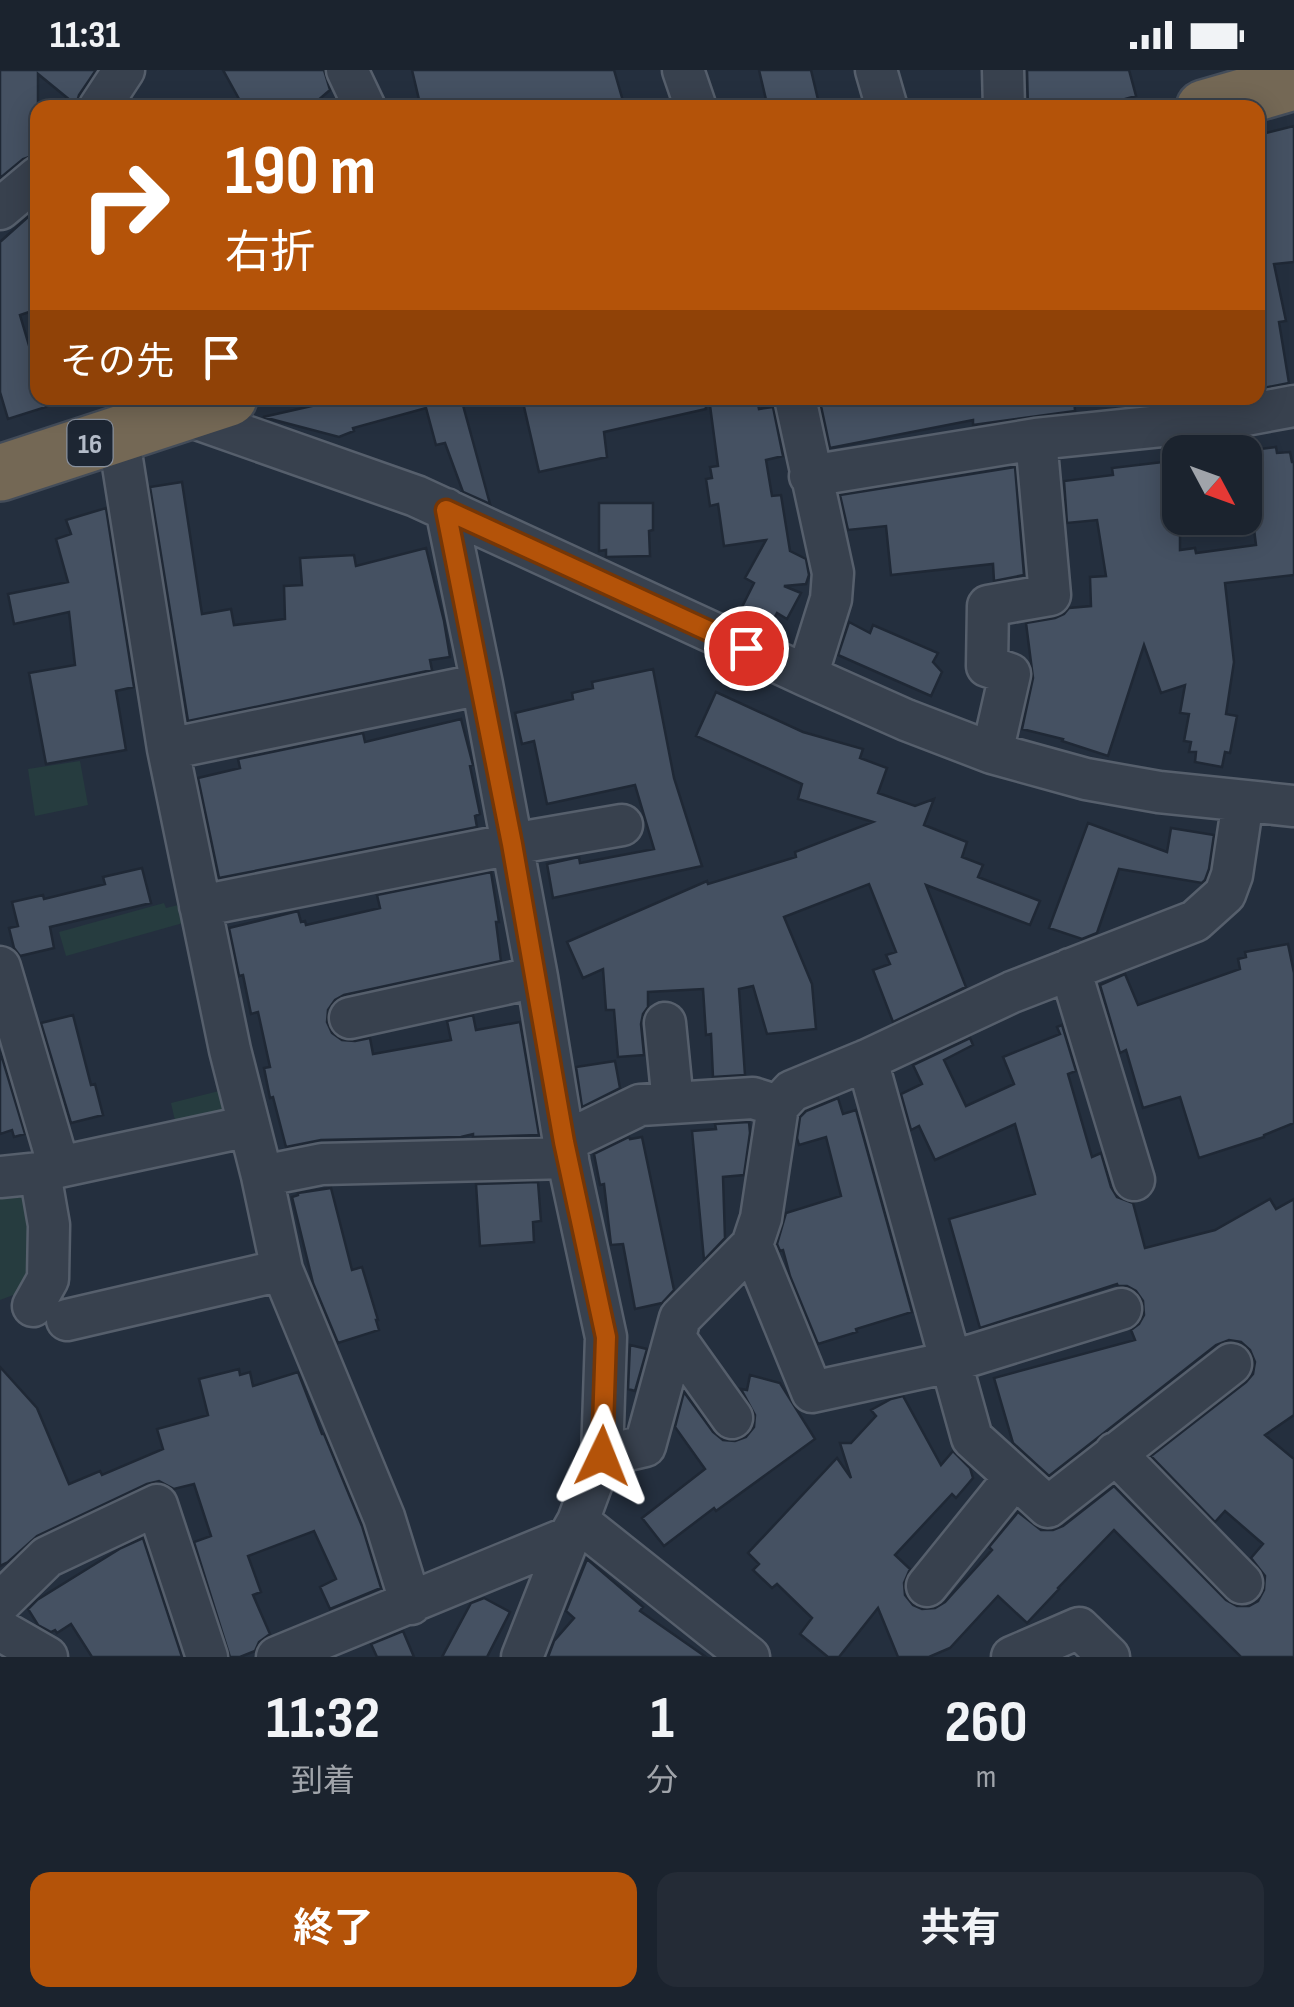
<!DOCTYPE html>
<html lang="ja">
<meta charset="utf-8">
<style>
body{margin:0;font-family:"Sofia Sans Condensed","Noto Sans JP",sans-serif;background:#242b36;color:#f1f3f6;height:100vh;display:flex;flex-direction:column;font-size:38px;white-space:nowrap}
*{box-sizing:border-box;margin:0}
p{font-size:32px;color:#a0a4aa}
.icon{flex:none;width:55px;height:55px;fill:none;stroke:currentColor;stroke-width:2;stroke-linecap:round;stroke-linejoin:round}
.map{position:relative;height:1587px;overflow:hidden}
.details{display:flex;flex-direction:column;background:#1b232e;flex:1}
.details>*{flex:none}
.top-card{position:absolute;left:30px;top:30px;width:1235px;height:305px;border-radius:20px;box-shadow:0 5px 25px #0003,0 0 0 2px #39404a;background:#b45309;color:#fff;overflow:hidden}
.needle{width:65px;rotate:131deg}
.controls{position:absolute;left:1162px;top:365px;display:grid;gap:20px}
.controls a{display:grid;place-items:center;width:100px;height:100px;border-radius:20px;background:#1b232e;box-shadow:0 5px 25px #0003,0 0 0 2px #39404a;font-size:50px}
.pin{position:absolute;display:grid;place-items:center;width:85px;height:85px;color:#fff;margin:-42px;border:5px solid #fff;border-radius:50%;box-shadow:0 2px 10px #0007}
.me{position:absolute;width:110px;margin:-55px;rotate:2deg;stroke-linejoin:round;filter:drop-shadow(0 0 8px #0008)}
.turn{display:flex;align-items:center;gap:35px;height:210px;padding:0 30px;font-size:45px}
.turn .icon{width:130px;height:130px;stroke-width:2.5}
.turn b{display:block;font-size:70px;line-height:85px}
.then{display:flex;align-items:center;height:95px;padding:0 30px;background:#0003;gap:20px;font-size:38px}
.eta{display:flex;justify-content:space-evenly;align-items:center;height:170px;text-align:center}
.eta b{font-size:60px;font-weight:700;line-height:70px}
.action{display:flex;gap:20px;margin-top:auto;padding:20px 30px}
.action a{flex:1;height:115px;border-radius:20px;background:#b45309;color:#fff;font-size:40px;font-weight:700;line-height:115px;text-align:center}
.action a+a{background:#242b36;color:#f1f3f6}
.status{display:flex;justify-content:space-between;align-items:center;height:70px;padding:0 50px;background:#1b232e;direction:ltr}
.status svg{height:28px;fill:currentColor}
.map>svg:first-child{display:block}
</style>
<div class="status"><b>11:31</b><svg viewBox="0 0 49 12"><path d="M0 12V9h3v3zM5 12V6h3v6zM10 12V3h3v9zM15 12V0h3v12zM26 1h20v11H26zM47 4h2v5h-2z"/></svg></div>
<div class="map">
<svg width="1294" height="1587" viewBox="0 0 1294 1587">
<rect width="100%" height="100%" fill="#242f3e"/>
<path fill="#263c3f" d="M80,691L88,735L35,746L28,699Z
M164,833L166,838L178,835L183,853L66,886L59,862Z
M227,1019L234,1048L176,1055L171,1033Z
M35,1115L37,1216L0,1230V1116Z"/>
<path fill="#455162" stroke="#1f2835" stroke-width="2.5" d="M0,0H96L79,25L76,35L38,4V84L23,89L0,108Z
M223,0H324L330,20L309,38H244Z
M412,0H614L625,38H421Z
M759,0H811L820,38H768Z
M1027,0H1129L1136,26L1093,38H1028Z
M1294,56V192L1274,194L1286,251L1279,252L1289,313L1258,319V65Z
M38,138V239L20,245L38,306V328H44L46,337L8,349L0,322V172Z
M347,328H461L490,434L463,422L445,373L436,375L426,338L353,358L354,361L339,367L263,347Z
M522,328H705L706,339L604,362L607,387L539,402Z
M709,328H757L759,339L773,337L783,386L766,390L772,426L781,425L790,481L806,489L809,505L806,514L784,516L801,523L787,549L777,543L771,554L741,539L754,513L745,508L766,470L724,476L718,434L710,436L706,409L712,408L710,397L718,396Z
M865,328H1074L1075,341L973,355V350L830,378L821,336Z
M1276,377L1277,383L1290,382L1292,392H1294V505L1225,513L1234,592L1226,644L1237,646L1230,683L1225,682L1222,697L1195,692L1196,682H1189L1191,672L1184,671L1189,644L1180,643L1185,615L1161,623L1144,575L1108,686L1062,671L1063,669L1022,659L1033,608L1026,553L1055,548L1064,544L1069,538L1091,536L1090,507L1106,506L1097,450L1067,453L1064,411L1113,405L1112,398L1180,390V480L1195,478L1196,483L1256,475L1244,381Z
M1015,397L1024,505L994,511L993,494L891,505L886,456L848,460L840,425Z
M182,412L202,544L231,539L234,555L285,549L284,516L302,515L300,488L354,485L356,496L426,478L444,551L450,587L430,590L432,600L188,651L150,417Z
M599,433H653V460L649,461L650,486L606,487V480L599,481Z
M106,438L134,617L116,621L126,680L46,694L29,603L75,595L69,542L14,554L8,524L68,512L56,469L71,464L66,450Z
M849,552L870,563L873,555L938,583L933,592L942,602L931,626L838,585Z
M653,599L674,708L702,796L553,828L547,794L579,787L580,793L654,779L635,715L547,734L534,671L522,674L515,643L573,629L572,623L593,618L592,612Z
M716,622L803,662L863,679L860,688L887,698L878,723L915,736L934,729L924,755L967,772L962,787L983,795L978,807L1040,831L1030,855L926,815L966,917L893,952L873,900L890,894L886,885L896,882L869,814L784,847L812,914L816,959L767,964L753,916L739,919L745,1005L713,1007L711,964L706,965L703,919L648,922V937L643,944L641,954L644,985L618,987L614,940H606L603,899L583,908L567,872L707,811L708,814L796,787L795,782L873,752L798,729L802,714L696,666Z
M461,649L473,695L470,696L480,744L475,746L477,757L219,808L198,708L240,698L238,689L363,663L365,672Z
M1088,753L1167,782L1171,758L1214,765L1209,799L1205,810L1202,813L1119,799L1097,863L1082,869L1049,858Z
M142,798L151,833L50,857L54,878L20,886L14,878L9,858L18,856L12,832L43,825L44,829L105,814L103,807Z
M491,802L499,852H496L501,891L344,925L335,930L328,940L327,952L332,963L342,970L355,971L370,968L373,984L451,970L447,951L473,945L476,960L520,952L539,1065L473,1067V1064L461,1067L321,1070L286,1077L273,1027L270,1028L264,998L270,997L258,942L251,944L243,905L239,906L229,858L298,841L301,852L305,851L306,855L380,838L377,825Z
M1288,874L1294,903V1053L1264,1065V1067L1199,1088L1180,1027L1143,1038L1126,980L1120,983L1100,915L1125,904L1138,935L1240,899L1238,889L1246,887L1245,882Z
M73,945L91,1015L95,1014L103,1045L71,1053L41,953Z
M1062,955L1076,1001L1068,1004L1092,1087L1101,1083L1111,1117L1117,1127L1133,1133L1145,1178L1215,1160L1270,1129L1276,1139L1294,1129V1345L1265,1365L1294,1389V1587H1241L1114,1460L1058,1518L1059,1519L1027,1553L998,1526L950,1578L929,1587H898L878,1538L839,1587H828L800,1564L812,1548L777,1514L772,1518L753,1500L759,1494L748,1483L837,1388L851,1408L840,1373H851L876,1346L871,1340L891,1329L903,1326L941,1395L953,1381L970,1398L973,1408L956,1428L952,1424L895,1485L910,1499L904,1513L905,1525L913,1535L922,1539L935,1538L945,1532L992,1480L989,1477L1018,1442L1041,1460H1053L1063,1456L1114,1416L1226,1530L1237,1536H1249L1258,1531L1264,1520L1265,1506L1251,1488L1263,1474L1225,1441L1215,1452L1151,1386L1246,1312L1253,1304L1255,1292L1250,1280L1241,1272L1229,1270L1216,1275L1049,1406L1013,1373L994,1308L1135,1270L1131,1260L1139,1254L1144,1245L1143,1231L1136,1221L1127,1216H1118L1117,1214L980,1258L949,1149L1035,1124L1015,1054L935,1090L919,1056L911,1060L901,1024L922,1014L913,995L970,968L973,975L944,990L966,1036L1014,1014L1003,987L1060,964L1057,957Z
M0,981L25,1064L14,1067L12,1060L0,1064Z
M615,991L620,1018L582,1037L576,997Z
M838,1028L843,1044L856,1040L912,1242L856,1259L857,1262L818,1274L790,1206L783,1180L780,1181L777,1174L786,1143L841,1126L826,1067L799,1075L797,1068L800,1047L806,1041Z
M749,1052L750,1063L744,1105L723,1107L725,1168L704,1190L692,1061L716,1059L715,1054Z
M629,1067L630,1069L642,1067L674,1220L662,1233L635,1239L623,1174L611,1175L604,1114L600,1115L594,1084Z
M538,1112L541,1151L533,1152L534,1172L480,1176L476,1114Z
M331,1118L352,1200L362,1197L378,1250H376L379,1260L338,1273L313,1213L292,1127L298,1125V1123Z
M630,1275L647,1279L635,1321L628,1319Z
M0,1297L37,1338L69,1414L100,1401L102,1405L163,1379L157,1359L208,1345L199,1309L239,1299L240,1305L250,1302L253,1316L298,1302L322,1364H324L362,1456L381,1518L330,1539L320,1517L336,1509L314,1461L248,1486L261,1522L253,1525L270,1564L259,1572L255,1581L240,1587H230L194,1472L211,1466L194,1414L174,1419L159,1411L147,1414L37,1466L8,1492L0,1496Z
M750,1305L780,1313L815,1369L716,1441L714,1438L664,1476L642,1448L705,1399L675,1357L684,1322L713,1362L723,1370L735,1371L746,1367L754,1357L755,1345L741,1319L747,1320Z
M143,1468L182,1587H92L71,1554L57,1563L55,1560L51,1562L38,1555L28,1539L37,1530L121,1478Z
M587,1489L643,1537L640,1541L706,1587H548L554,1571L574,1548L566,1541Z
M484,1528L510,1542L487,1587H442L471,1533Z
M403,1561L414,1587H377L371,1574Z"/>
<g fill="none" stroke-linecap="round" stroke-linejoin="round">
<defs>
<path id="minor" d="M347,0L365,38
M683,0L696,38
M876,0L887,38
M1003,0L1004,38
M99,38L124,0
M0,139L38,107
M795,328L833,503L831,529L807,606
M180,343L416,426L807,606L906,650L992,683L1086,709L1159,722L1294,736
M118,364L168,679L230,980L262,1106L282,1200L384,1447L411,1534
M810,406L1036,369L1219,350L1294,336
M446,439L482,614L537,907L564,1072L606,1267L602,1386L578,1451L569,1467L522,1587
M168,679L482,614
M992,683L1010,604L987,596L988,536L1050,525L1036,369
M200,836L512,774L622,755
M0,897L59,1097
M1070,899L1134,1110
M350,948L537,907
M665,953L673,1033
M867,990L972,1368L1048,1437L1231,1294
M564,1072L640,1035L753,1028L778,1036
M262,1106L322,1094L568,1088
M0,1107L40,1103L59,1097L249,1056
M752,1175L812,1322L950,1292L1121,1239
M33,1236L48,1209L49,1155L40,1103
M67,1250L282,1200
M675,1268L732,1348
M1115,1383L1242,1513
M602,1386L645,1376L680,1248L752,1175L761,1148L778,1036L792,1021L867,990L1012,922L1195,851L1225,824L1232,805L1243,731
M578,1451L749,1587
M927,1516L1015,1407
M0,1533L47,1487L157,1435L207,1587
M0,1560L47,1587
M277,1587L569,1467
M1012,1587L1079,1558L1109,1587"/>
<path id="highway" d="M1204,38L1294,12
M0,403L229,328"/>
</defs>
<use href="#minor" stroke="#565f6c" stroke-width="45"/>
<use href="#highway" stroke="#434c59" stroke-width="60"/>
<use href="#minor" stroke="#38414e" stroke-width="40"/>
<use href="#highway" stroke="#746855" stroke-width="55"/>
</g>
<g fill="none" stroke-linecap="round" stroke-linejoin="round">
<defs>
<path id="route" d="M602,1386L606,1267L564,1072L512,774L446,440L746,578"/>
</defs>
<use href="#route" stroke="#753606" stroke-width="25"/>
<use href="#route" stroke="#b45309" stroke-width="18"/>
</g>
<g text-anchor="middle" stroke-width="9" stroke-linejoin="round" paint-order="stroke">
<rect fill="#1d2633" stroke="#878f9c" stroke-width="2.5" x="67.5" y="350" width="45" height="46" rx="8"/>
<g font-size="28" font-weight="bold" fill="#b4bcc9">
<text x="90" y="383">16</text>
</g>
</g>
</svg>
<div class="controls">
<a><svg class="needle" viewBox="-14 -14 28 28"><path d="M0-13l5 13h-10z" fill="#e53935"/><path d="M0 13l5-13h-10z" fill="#a0a4aa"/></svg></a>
</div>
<div class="pin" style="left:746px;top:578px;background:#d93025"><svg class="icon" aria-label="arrive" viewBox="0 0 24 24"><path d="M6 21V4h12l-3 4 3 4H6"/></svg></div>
<svg class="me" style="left:602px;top:1386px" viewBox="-20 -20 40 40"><path d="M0-17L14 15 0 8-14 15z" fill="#b45309" stroke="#fff" stroke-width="4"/></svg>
<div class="top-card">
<div class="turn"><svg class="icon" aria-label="right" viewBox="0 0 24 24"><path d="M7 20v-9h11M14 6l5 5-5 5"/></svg><div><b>190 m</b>右折</div></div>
<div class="then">その先<svg class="icon" aria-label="arrive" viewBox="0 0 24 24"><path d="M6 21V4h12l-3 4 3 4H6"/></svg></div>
</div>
</div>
<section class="details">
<div class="eta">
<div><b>11:32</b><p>到着</p></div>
<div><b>1</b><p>分</p></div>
<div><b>260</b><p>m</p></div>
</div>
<div class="action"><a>終了</a><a>共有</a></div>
</section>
